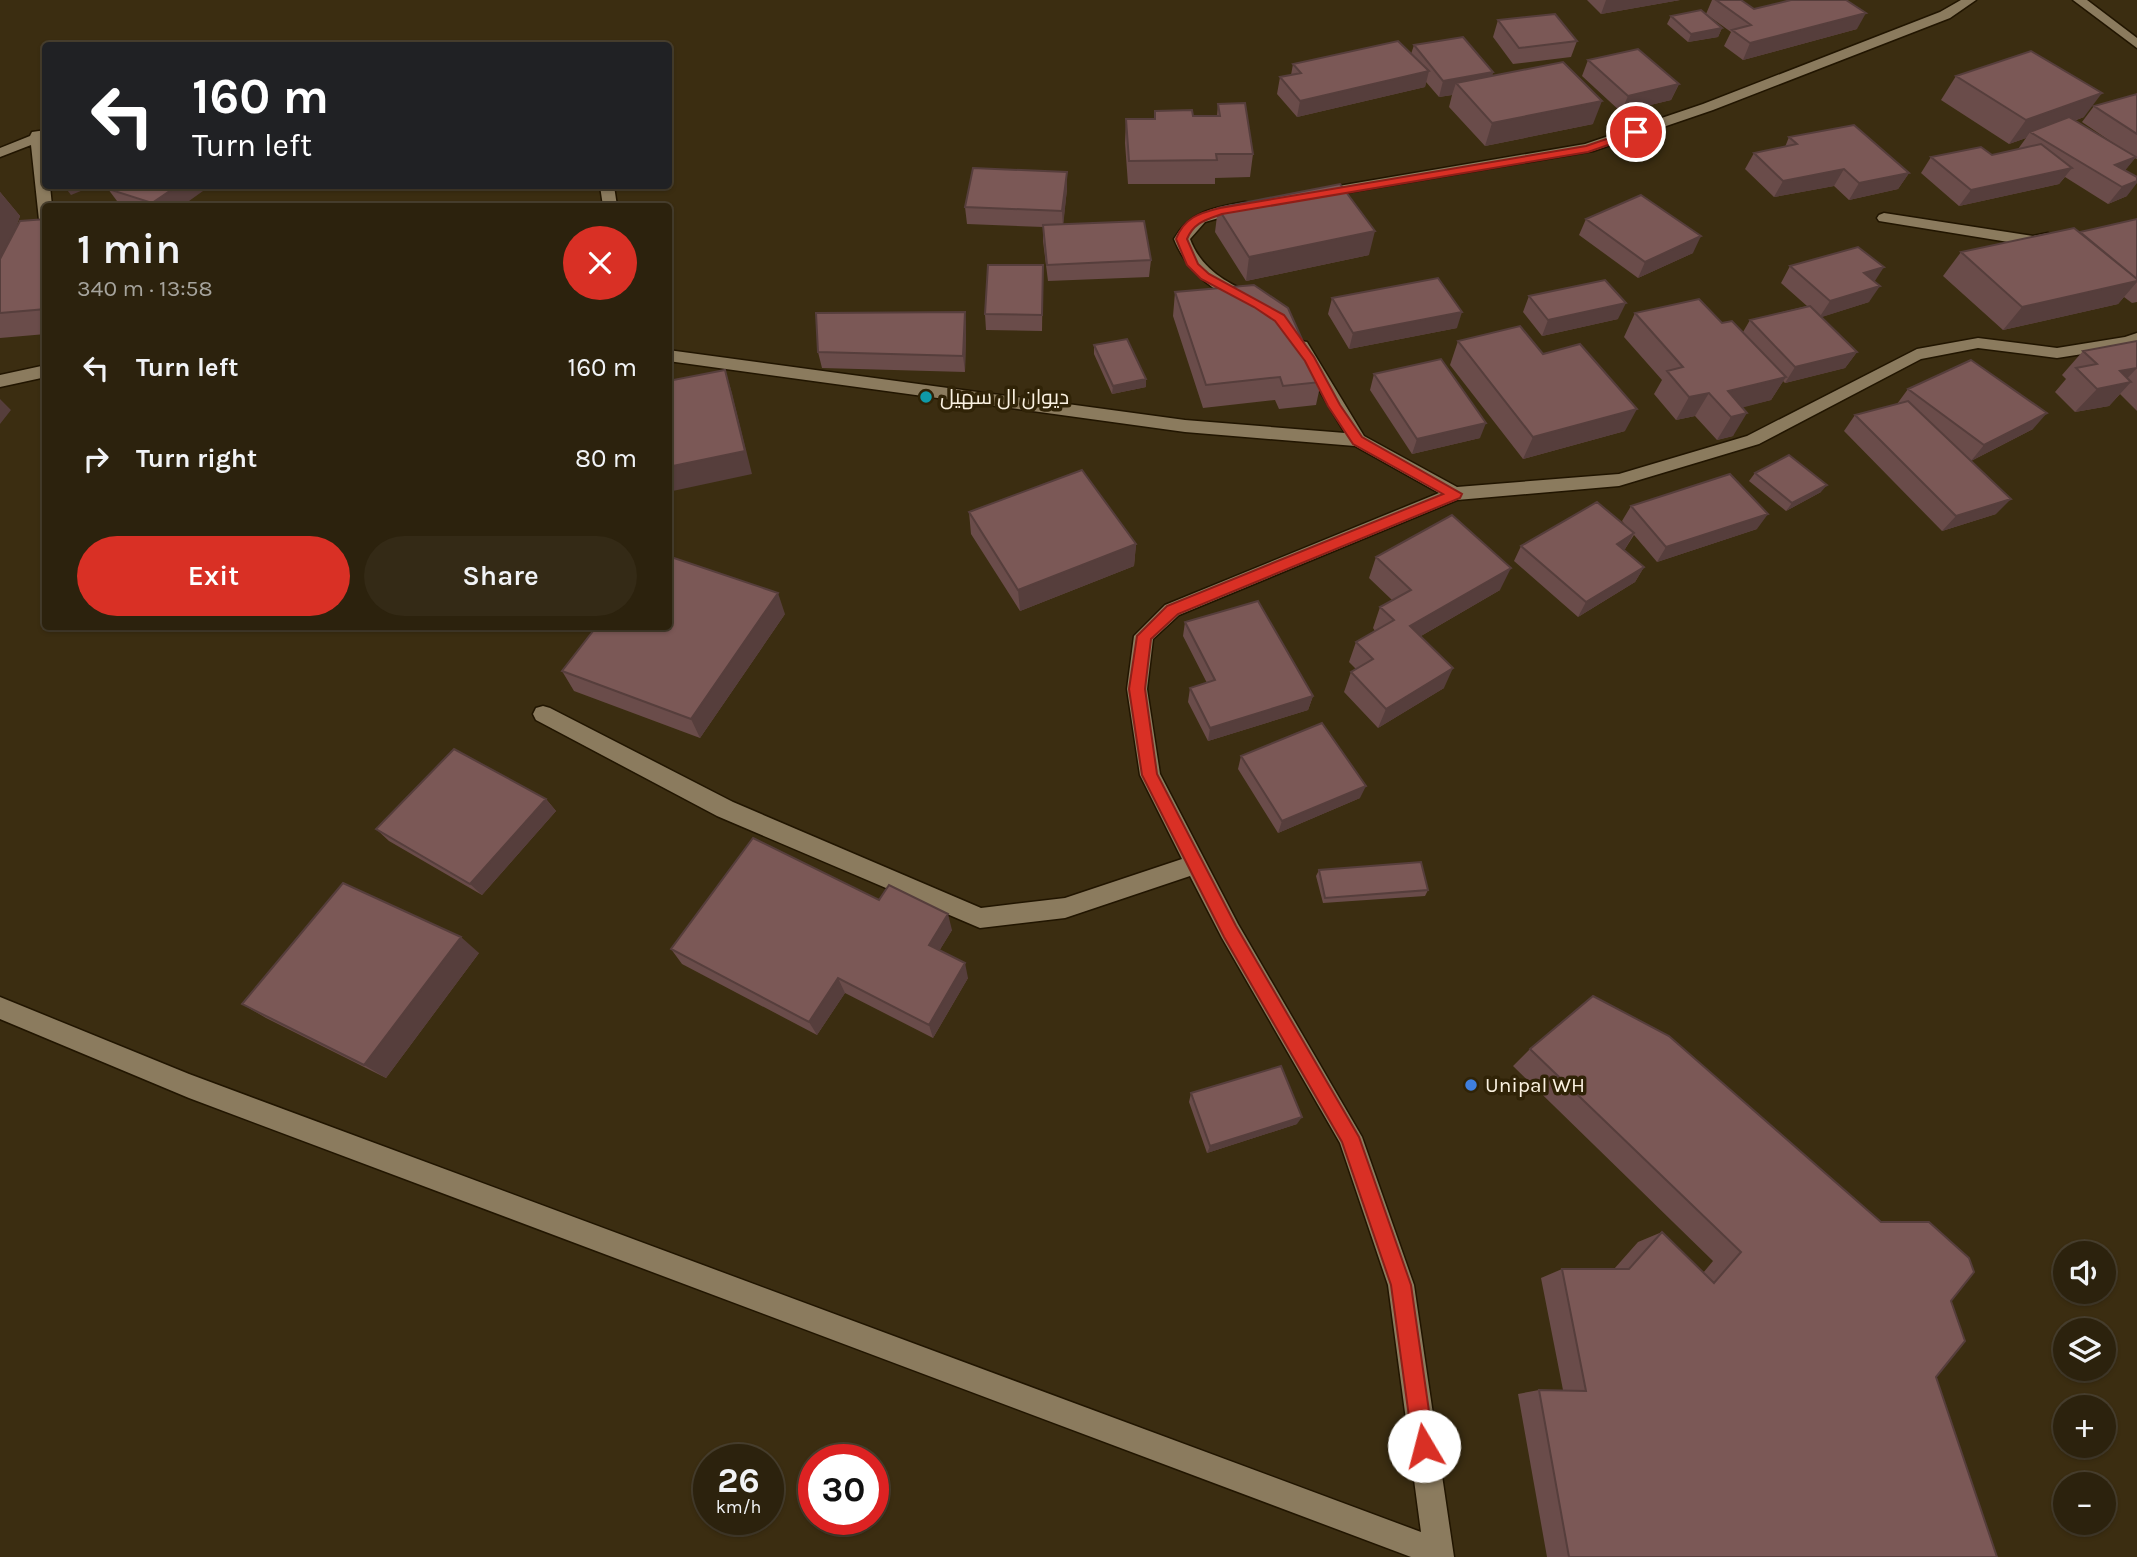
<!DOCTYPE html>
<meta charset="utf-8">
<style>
body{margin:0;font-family:Karla,Cairo,sans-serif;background:#342a16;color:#f1f3f6;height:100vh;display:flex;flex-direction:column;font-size:26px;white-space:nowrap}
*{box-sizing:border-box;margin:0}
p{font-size:23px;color:#a6a49d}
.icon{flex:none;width:38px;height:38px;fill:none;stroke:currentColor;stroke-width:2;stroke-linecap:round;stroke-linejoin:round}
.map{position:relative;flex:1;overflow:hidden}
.details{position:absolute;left:42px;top:203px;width:630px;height:427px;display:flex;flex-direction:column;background:#2c220d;border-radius:7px;box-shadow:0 2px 5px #0004,0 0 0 2px #483f2e}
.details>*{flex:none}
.banner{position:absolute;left:42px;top:42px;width:630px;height:147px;border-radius:7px;box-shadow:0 2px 5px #0004,0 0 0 2px #483f2e;background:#202124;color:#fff;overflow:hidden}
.controls{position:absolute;left:2053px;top:1241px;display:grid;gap:14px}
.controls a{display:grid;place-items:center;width:63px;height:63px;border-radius:50%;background:#2c220d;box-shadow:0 2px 5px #0004,0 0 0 2px #483f2e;font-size:35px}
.speed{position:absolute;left:693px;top:1444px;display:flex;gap:14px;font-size:35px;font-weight:700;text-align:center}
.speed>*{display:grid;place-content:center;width:91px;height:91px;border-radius:50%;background:#2c220d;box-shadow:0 2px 5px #0004,0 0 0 2px #483f2e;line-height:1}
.speed small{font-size:18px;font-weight:400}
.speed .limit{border:10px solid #d22;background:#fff;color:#111}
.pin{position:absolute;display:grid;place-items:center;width:60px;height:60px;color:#fff;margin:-30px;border:4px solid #fff;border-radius:50%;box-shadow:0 2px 7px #0007}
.me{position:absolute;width:77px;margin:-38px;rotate:352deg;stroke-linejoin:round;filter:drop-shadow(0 0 5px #0008)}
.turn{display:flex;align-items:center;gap:24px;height:147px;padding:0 35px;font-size:32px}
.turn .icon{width:91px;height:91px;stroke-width:2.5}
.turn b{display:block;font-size:49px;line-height:60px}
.round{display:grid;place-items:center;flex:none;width:74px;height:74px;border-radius:37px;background:#342a16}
.summary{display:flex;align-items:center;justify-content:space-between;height:119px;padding:0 35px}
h1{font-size:42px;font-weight:600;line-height:52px}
.cta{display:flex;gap:14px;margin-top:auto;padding:14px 35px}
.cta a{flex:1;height:80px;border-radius:42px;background:#d93025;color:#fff;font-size:28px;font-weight:600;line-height:80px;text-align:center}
.cta a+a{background:#342a16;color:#f1f3f6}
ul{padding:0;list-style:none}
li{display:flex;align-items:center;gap:21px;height:91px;padding:0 35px}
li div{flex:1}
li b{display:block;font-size:26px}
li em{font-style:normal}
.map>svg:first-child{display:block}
</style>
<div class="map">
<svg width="2137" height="1557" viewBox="0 0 2137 1557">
<rect width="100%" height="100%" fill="#3b2d11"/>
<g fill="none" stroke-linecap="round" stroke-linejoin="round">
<defs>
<path id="street" d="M1961,0H1976L1950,18L1713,110L1593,151L1315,198L1308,194L1315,190L1585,144L1703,104L1940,12Z
M2073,0H2087L2137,38V48Z
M46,130V186H50L52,206H46V224L39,220L31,145L0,157V148L30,136L32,132Z
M600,186H614L617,206H603Z
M1245,202L1250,203L1252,206L1250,209L1205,222L1190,239C1202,271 1228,283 1258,297L1260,301L1252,306C1218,297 1187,272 1174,239C1190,211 1216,207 1245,202Z
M1884,213L2033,236L2048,233L2056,238L2053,241L2033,246L1879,221L1877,218L1879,215Z
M2137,333V344L2134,346L2057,358L1978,348L1921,359L1759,444L1619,486L1457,500L1179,615L1153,639L1147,689L1160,774L1238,924L1362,1137L1414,1285L1454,1557H1411L189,1098L0,1019V997L189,1074L1421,1532L1388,1285L1340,1143L1222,938L1190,876L1065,918L980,928L717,816L536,720L533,714L536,708L543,706L550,708L733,802L981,908L1065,898L1182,859L1140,775L1127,689L1134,636L1165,605L1439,493L1355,446L1185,432L668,361V350L1185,420L1345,433L1293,346L1301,341L1307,342L1364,436L1457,487L1619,474L1747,436L1917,349L1978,338L2057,348L2125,337Z
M46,365V377L0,387V375Z"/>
</defs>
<use href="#street" stroke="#211500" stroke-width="3"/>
<use href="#street" fill="#8b7b5e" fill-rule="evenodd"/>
</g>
<path fill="#6a4c4a" d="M1587,0H1680L1601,14Z
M1712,0H1741L1754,9L1857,29L1743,60L1724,46L1731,32L1706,14Z
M1671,16L1722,28L1718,37L1688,42L1667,24Z
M1498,20L1577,41L1571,57L1513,64L1493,37Z
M1414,45L1493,72L1492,76L1593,124L1485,146L1449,107L1452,95L1439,97L1426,82L1425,87L1297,117L1277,94L1280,77L1291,75L1293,64L1411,54Z
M1588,60L1679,84L1671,100L1621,112L1582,76Z
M1956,76L2084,117L2074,121L2116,145L2082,122L2094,106L2137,94V159L2135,158L2125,170L2127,196L2108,204L2065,177L2059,184L1959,206L1921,173L1931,157L1992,155L2018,149L2026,138L2009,144L1941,100Z
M1218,104L1253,154L1250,177L1215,178V184H1128L1125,143L1126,119H1154L1155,111L1193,116H1217Z
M1789,137L1909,173L1898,189L1849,200L1834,186L1774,197L1745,169L1754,153L1785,147Z
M108,189L182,206H124L120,205Z
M1067,189L1063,224L1151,260L1149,277L1048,281L1043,241V227L967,224L965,207Z
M0,192L20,216L14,233L46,219V334L0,338Z
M1218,208L1369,255L1246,281L1215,232Z
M1586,219L1693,253L1638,278L1579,235Z
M2137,219V302L2132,303L2124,297L2118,304L2003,330L1943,276L1961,252L2080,232Z
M1043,265L1042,331L986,330L985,314Z
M1790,266L1874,281L1869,302L1821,317L1857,352L1845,368L1785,383L1783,381L1771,400L1742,407L1733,436L1717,440L1695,416L1676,420L1654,394L1662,380L1624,337L1635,313L1722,323L1743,332L1750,320L1807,306L1781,283Z
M1175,292L1321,382L1316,405L1279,409L1275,400L1203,408L1173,316Z
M1529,296L1618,319L1542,336L1523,312Z
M1332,298L1457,328L1349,349L1328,314Z
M965,312L966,328L965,372L822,368L818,352Z
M1458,341L1543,354L1625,431L1523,459L1450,365Z
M2137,341V411L2120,394L2109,406L2075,412L2055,392L2066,379L2062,375L2083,351Z
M1094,345L1146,387L1112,394L1094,354Z
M1374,374L1480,438L1412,454L1370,390Z
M1908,389L2033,429L1971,461L1996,514L1942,531L1844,431L1855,415L1897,404Z
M1755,473L1821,492L1786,511L1749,481Z
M1631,506L1757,529L1657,562L1634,535L1625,549L1623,550L1644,567L1635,582L1578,617L1514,561L1521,546L1627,527L1622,521Z
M969,512L1136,544L1134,566L1020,611L971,534Z
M1376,557L1500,590L1421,636L1444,688L1378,728L1344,692L1351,672L1356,669L1349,662L1356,642L1375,631L1373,628L1380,607L1392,600L1369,578Z
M785,614L700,738L574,691L562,671Z
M1185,622L1313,696L1308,710L1208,741L1188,702L1190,688L1207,683L1183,636Z
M1241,756L1360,798L1278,833L1238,769Z
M546,799L556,811L482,895L389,841L376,829Z
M1319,870L1428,890L1425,896L1323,903L1316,876Z
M879,900L952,930L939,951L968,978L933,1038L845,993L817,1035L682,964L671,949Z
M479,953L386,1078L266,1018L242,1004Z
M1530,1049L1951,1301L1936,1377L1997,1557H1547L1518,1394L1539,1390H1563L1541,1278L1562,1269H1614L1638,1242L1662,1232L1703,1273L1713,1261L1513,1066Z
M1191,1093L1297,1124L1207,1153L1189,1102Z"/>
<path fill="#563e3c" d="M1606,0H1680L1601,14Z
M1866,13L1857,29L1743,60L1750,43Z
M1722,28L1718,37L1688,42L1691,34Z
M1429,71L1425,87L1297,117L1300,101Z
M1493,72L1488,89L1456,83L1452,95L1439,97L1443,81Z
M1679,84L1671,100L1621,112L1628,96Z
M2102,93L2084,117L2034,135L2030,132L2026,138L2009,144L2026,120Z
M1602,101L1593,124L1485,146L1492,123Z
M2136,157L2123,173L2115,165Z
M2072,168L2059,184L1959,206L1971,190Z
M1844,169L1834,186L1774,197L1783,181Z
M1067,172V189L1063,228L1062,211Z
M1909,173L1898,189L1849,200L1859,183Z
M2137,181V183L2127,196L2108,204L2122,187Z
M64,186H93L71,195Z
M177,186H210L182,206H155L152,203Z
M0,192L20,216L0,271Z
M1375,231L1369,255L1246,281L1249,257Z
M1701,236L1693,253L1638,278L1645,262Z
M1884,267L1873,284L1864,273Z
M2137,281V282L2118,304L2003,330L2022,307Z
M1880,286L1869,302L1819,318L1830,301Z
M1626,303L1618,319L1542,336L1548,320Z
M965,312L966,328L965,372L963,356Z
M1462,312L1457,328L1349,349L1353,333Z
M1857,352L1845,368L1785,383L1795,367Z
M2137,368L2122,384L2131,382L2109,406L2075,412L2097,389L2120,371Z
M725,370L732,393L752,474L668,492V467Z
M1786,377L1771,400L1726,412L1728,391Z
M1146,379V387L1112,394L1113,386Z
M1709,393L1695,416L1676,420L1689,397Z
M0,399L11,410L0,424Z
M1637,409L1625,431L1523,459L1533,437Z
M1747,413L1733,436L1717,440L1731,417Z
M2047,413L2033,429L1971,461L1984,445Z
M1486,423L1480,438L1412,454L1417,439Z
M1827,485L1821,492L1786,511L1792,503Z
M2011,499L1996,514L1942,531L1956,516Z
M1768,514L1757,529L1657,562L1666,547Z
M1634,533L1625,549L1608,559L1617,544Z
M1136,544L1134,566L1020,611L1018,590Z
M1644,567L1635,582L1578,617L1586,602Z
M1511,568L1500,590L1402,647L1410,626Z
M778,593L785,614L700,738L691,719Z
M1453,668L1444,688L1378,728L1386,709Z
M1313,696L1308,710L1208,741L1210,728Z
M1366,786L1360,798L1278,833L1282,821Z
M546,799L556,811L482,895L470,884Z
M948,914L952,930L933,961L929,945Z
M461,937L479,953L386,1078L364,1065Z
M965,963L968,978L933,1038L929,1025Z
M838,978L845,993L817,1035L809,1022Z
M1302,1117L1297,1124L1207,1153L1210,1146Z"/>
<path fill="#7b5856" stroke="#563e3c" stroke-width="2" d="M1716,0H1741L1754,9L1791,0H1846L1866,13L1750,43L1732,30L1751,25Z
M1701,10L1722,28L1691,34L1671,16Z
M1555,14L1577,41L1519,48L1498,20Z
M1463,37L1493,72L1443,81L1414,45Z
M1398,41L1429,71L1300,101L1280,77L1301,73L1293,64Z
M1638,49L1679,84L1628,96L1588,60Z
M2031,51L2102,93L2026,120L1956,76Z
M1563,62L1602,101L1492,123L1456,83Z
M2137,94V134L2094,106Z
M1245,103L1253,154H1216L1217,160L1129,161L1126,119H1155V111L1192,110L1193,116H1220L1218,104Z
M2069,117L2136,157L2115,165L2137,177V181L2122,187L2030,132Z
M1854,125L1909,173L1859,183L1844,169L1783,181L1754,153L1797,144L1789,137Z
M2041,144L2072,168L1971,190L1931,157L1981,147L1992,155Z
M973,168L1067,172L1062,211L965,207Z
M1340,184L1375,231L1249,257L1218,208Z
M112,186H177L152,203L108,189Z
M1641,195L1701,236L1645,262L1586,219Z
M46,219V309L0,313V259L20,221Z
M2137,219V279L2080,232Z
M1144,221L1151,260L1047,265L1043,225Z
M2074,228L2137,279V281L2022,307L1961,252Z
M1858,247L1884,267L1864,273L1880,286L1830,301L1790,266Z
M988,265H1043L1042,315L985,314Z
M1438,278L1462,312L1353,333L1332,298Z
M1605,280L1626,303L1548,320L1529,296Z
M1254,285L1288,308L1321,382L1283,386L1280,377L1206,385L1175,292Z
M1699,299L1722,323L1732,321L1786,377L1728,391L1747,413L1731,417L1709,393L1689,397L1667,371L1683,367L1635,313Z
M1810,306L1857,352L1795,367L1750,320Z
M965,312L963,356L818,352L816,313Z
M1520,326L1543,354L1580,344L1637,409L1533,437L1458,341Z
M1127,339L1146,379L1113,386L1094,345Z
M2137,341V368L2120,371L2131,382L2097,389L2076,368L2097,364L2083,351Z
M1441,359L1486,423L1417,439L1374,374Z
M1971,360L2047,413L1984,445L1908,389Z
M725,370L745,451L668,467V381Z
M1908,401L2011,499L1956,516L1855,415Z
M1789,455L1827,485L1792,503L1755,473Z
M1082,470L1136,544L1018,590L969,512Z
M1730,474L1768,514L1666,547L1631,506Z
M1597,502L1634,533L1617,544L1644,567L1586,602L1521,546Z
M1452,515L1511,568L1410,626L1453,668L1386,709L1351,672L1373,659L1356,642L1394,620L1380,607L1411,590L1376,557Z
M668,556L778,593L691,719L562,671L597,626H668Z
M1258,601L1313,696L1210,728L1190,688L1215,680L1185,622Z
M1322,723L1366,786L1282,821L1241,756Z
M454,749L546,799L470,884L376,829Z
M753,838L879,900L889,885L948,914L929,945L965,963L929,1025L838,978L809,1022L671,949Z
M1421,862L1428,890L1325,898L1319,870Z
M343,883L461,937L364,1065L242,1004Z
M1593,996L1669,1036L1881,1222H1929L1969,1258L1974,1272L1951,1301L1965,1341L1936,1377L1997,1557H1569L1539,1390L1586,1391L1562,1269H1629L1662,1232L1714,1283L1741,1252L1530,1049Z
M1281,1066L1302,1117L1210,1146L1191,1093Z"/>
<path fill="#d93025" stroke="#8d1f18" stroke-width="2" d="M1636,129L1640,130V134L1588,152L1222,214C1206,220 1194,222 1187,239L1198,264L1209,274L1284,315L1314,357L1340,405L1362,437L1462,494L1460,498L1178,614L1151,639L1145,689L1157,774L1236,926L1359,1137L1411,1285L1434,1446L1431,1453L1424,1457L1416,1453L1413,1446L1391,1285L1342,1142L1224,937L1142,775L1129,689L1137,636L1167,606L1443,494L1353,444L1328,406L1305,361L1275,321L1254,307L1201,279L1187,265L1176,239C1184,218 1199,213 1220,208L1586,146Z"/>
<circle fill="#0f9aa8" stroke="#302307" stroke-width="2.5" cx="926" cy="397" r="7"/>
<circle fill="#3f7fe0" stroke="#302307" stroke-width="2.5" cx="1471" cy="1085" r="7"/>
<g text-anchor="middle" stroke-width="7" stroke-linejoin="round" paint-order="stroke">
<g font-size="21" fill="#fbf2e2" stroke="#302307" text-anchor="start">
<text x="940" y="404">ديوان ال سهيل</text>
<text x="1485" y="1092">Unipal WH</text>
</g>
</g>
</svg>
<div class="controls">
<a><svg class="icon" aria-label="sound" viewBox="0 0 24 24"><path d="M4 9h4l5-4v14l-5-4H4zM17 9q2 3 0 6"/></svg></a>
<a><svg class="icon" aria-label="layers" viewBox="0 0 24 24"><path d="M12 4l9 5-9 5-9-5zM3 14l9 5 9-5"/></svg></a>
<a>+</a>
<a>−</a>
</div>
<div class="speed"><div>26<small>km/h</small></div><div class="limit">30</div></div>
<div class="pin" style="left:1636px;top:132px;background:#d93025"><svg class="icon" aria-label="arrive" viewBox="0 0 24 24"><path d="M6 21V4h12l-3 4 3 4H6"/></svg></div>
<svg class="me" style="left:1424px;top:1446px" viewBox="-20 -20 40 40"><circle r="19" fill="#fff"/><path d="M0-13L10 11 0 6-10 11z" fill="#d93025"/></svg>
<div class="banner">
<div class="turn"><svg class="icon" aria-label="left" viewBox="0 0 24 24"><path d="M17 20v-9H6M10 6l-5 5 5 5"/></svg><div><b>160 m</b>Turn left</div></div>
</div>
<section class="details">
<div class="summary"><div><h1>1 min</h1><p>340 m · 13:58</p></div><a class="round" style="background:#d93025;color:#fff"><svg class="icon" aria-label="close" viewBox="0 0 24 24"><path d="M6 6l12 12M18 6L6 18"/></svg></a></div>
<ul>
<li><svg class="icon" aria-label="left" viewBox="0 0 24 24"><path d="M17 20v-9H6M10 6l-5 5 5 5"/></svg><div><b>Turn left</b></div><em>160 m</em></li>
<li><svg class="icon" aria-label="right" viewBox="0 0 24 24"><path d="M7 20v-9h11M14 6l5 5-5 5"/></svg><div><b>Turn right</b></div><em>80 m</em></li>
</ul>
<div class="cta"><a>Exit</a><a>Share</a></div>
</section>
</div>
